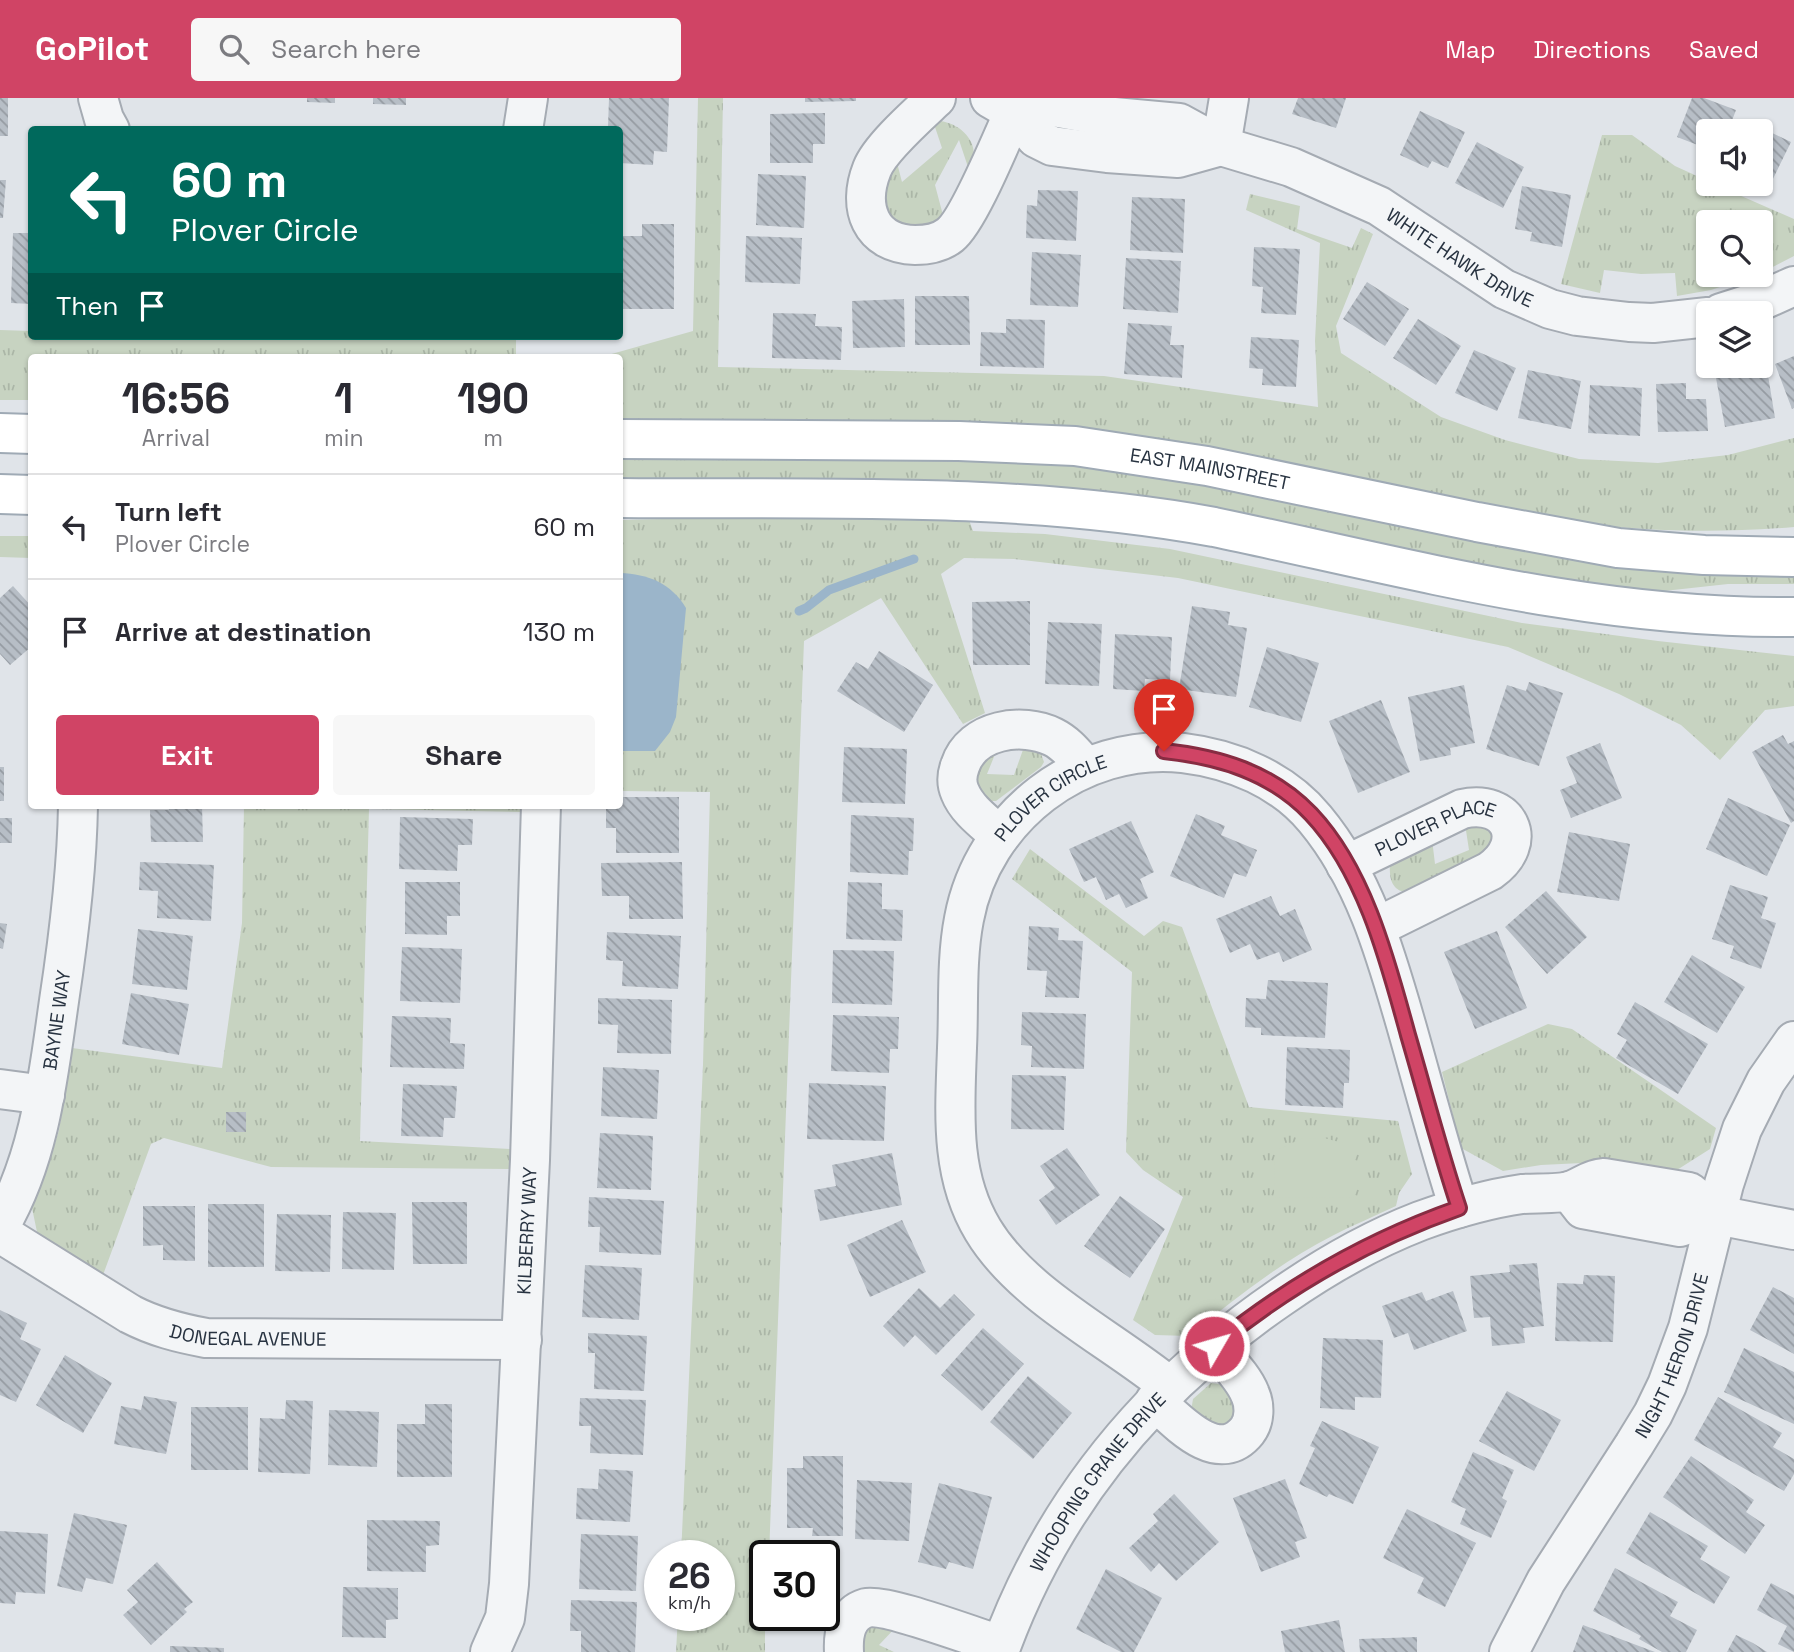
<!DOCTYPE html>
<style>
body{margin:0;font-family:"Space Grotesk",sans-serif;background:#f7f7f7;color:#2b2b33;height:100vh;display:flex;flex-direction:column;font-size:26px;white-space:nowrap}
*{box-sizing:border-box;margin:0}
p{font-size:23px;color:#7c7c81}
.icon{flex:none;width:38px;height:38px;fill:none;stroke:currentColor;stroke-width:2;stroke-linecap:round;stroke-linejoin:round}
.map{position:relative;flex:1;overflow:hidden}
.drawer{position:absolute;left:28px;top:256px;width:595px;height:455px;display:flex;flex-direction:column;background:#fff;border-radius:7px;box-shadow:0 2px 5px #0004}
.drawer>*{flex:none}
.guide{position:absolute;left:28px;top:28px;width:595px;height:214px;border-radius:7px;box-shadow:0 2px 5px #0004;background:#00695c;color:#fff;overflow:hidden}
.fabs{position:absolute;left:1696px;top:21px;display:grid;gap:14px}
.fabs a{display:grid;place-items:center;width:77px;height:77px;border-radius:7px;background:#fff;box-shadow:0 2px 5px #0004;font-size:35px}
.speed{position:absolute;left:644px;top:1442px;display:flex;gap:14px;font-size:35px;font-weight:700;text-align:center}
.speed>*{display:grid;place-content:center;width:91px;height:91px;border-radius:50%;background:#fff;box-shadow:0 2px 5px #0004;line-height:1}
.speed small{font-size:18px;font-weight:400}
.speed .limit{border:4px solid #111;border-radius:10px;background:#fff;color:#111}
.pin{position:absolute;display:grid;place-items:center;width:60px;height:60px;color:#fff;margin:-72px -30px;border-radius:50% 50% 50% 0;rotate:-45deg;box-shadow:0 0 7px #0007}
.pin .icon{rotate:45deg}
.me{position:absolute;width:77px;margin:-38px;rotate:52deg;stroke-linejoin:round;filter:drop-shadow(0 0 5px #0008)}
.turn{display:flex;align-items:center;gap:24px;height:147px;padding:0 28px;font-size:32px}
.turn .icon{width:91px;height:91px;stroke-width:2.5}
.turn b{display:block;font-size:49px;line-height:60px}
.then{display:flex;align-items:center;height:66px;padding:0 28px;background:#0003;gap:14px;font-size:26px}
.eta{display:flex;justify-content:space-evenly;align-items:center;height:119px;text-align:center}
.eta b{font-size:42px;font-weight:600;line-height:49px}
.button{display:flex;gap:14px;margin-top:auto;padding:14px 28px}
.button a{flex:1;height:80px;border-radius:7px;background:#d04465;color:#fff;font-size:28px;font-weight:600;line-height:80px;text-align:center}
.button a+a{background:#f7f7f7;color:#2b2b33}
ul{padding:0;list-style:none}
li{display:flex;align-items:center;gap:21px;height:105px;padding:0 28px;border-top:2px solid #e1e1e2}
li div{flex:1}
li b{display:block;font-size:26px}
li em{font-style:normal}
header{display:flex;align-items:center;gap:42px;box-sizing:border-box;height:98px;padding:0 35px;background:#d04465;color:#fff}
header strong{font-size:33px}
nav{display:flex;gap:38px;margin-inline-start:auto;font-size:24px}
.search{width:490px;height:63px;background:#f7f7f7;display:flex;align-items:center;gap:18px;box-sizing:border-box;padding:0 24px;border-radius:7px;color:#7c7c81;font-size:26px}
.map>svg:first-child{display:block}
</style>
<header>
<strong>GoPilot</strong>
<div class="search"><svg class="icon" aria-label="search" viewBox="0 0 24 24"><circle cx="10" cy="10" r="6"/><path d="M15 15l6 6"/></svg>Search here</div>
<nav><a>Map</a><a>Directions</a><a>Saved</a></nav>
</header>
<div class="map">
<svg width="1794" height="1554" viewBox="0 0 1794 1554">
<defs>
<pattern id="grass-tufts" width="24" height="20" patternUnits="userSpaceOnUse" patternTransform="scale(1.75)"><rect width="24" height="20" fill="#c7d3c1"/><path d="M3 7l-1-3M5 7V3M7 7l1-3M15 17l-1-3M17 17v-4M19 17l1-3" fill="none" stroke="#abb6a7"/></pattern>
<pattern id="building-back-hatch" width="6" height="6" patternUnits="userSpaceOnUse" patternTransform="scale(1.75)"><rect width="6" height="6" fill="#b7bec6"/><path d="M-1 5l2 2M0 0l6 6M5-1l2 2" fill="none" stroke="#959ba2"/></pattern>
</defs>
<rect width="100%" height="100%" fill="#e0e4e9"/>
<path fill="url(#grass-tufts)" d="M698,0H723L718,269L1104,278L1318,309L1315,243L1320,145L1246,112L1250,96L1300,108L1297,131L1352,150L1361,130L1373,136L1336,228L1341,255L1441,319L1505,342L1579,361L1658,365L1728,357L1794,340V429C1721,435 1651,434 1579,425L1167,342L1119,334L995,324L620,322V259H32L31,302H0V232L31,233L32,238H516V256L608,257L693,233Z
M940,23C962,26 980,45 972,67L968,69L959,42L935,87L944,121L930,132L888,125L881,90L896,61L902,84L942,50L934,26Z
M1602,37H1632L1675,68L1708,83V86H1714L1794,121V158L1761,175L1760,124H1708V177H1756L1711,192L1677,198L1675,175L1641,176L1604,172L1600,195L1561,186Z
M620,357L842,359L1072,365L1794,477V486H1728L1664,493L1614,491L1472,467L620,384Z
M747,419L969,422L973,433L1045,436L1170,451L1522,525L1658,543L1794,558V608L1765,612L1720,662L1681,627L1619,596L1508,549L1178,480L1014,461L964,460L941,476L985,615L963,626L881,500L804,543L769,1458H765V1554H676L678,1517H719V1458H681L703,967L710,694L620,693V422Z
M0,438H31V460L0,459Z
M998,649L987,676L1014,677L1024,649L1040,653L1044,664L1041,669L996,703H981L971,676Z
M244,707H522L521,714L369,711L360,1043L510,1051L509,1071L271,1069L164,1040L151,1046L103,1177L40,1137L37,1134L32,1110L49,1065L59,1032L72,950L222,970L242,825Z
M1465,726L1495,730L1499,748L1408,795C1392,793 1389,781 1390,767L1432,741L1435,766L1469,752Z
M1030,751L1144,838L1163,823L1182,829L1249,1009L1398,1023L1412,1076L1399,1095L1396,1108C1375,1118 1353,1127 1332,1138C1280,1165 1234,1201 1189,1238L1155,1237L1133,1222L1183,1099L1143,1072L1126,1054L1132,874L1012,781Z
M1548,926L1572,931L1716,1030L1710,1051L1669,1077L1582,1065L1541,1067L1503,1073L1461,1050L1442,974Z
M1211,1285L1219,1286L1234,1297L1239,1318L1225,1332L1191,1313L1193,1301Z
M865,1526L897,1528L879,1547L894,1554H861Z"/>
<path fill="#c7d3c1" d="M1324,1040L1343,1045L1355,1056V1100L1274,1099L1275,1058L1279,1051L1301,1041Z"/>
<path fill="#9bb5ca" d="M620,475C648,476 671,485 686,510L676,619L670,634L655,653H620Z"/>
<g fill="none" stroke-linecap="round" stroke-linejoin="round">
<path stroke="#9bb5ca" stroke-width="9" d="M799,513L806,510L829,492L914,461"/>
</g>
<path fill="url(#building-back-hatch)" d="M0,0H8V38H0Z
M307,0H335V5L307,4Z
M373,0H406V7L373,6Z
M609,0H669L667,54L654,53L653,67L620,65L619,29H608Z
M805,0H856V3L805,4Z
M1298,0H1346L1336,30L1292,16Z
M1692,0H1704L1736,12L1728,33H1708V51L1677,39Z
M1420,13L1465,34L1448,70L1432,63L1428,70L1400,57Z
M825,15V46H813V65H770V16Z
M1745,22L1791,44L1770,87L1760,83V33H1740Z
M1477,44L1524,69L1503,110L1455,85Z
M758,76L806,78L804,130L756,127Z
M0,82H6L3,120H0Z
M1522,88L1571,97L1562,149L1530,143L1532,134L1515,131Z
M1038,92L1078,93L1076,143L1026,140L1027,107L1037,108Z
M1132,99L1185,101L1183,155L1130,152Z
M642,126H674V211H620V138H642Z
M13,135H32V206L11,205Z
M746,138L802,140L800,186L745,184Z
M1254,149L1300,151L1296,217L1261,215L1263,189L1252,188Z
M1032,154L1081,157L1078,209L1030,207Z
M1126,160L1181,163L1178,215L1123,211Z
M1367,184L1409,211L1385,248L1343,221Z
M915,198H969L970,247H915Z
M904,201L905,249L853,250L852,203Z
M773,215L816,216L815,228L842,229L841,262L772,260Z
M1006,221L1045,222L1044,270L980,268L981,234L1006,235Z
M1418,221L1461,248L1436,287L1393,260Z
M1128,225L1172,228L1170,247H1184L1182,280L1124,276Z
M1251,239L1299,242L1296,289L1262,287L1263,271L1249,270Z
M1474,252L1516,270L1497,313L1455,295Z
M1794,258V310L1792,311L1775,266Z
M1767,271L1775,320L1725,329L1716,280Z
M1528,272L1581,283L1571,331L1518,320Z
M1686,285V301H1706L1708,333L1658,334L1656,286Z
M1590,287L1642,290L1640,338L1588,335Z
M13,488L32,509V548L10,567L0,556V500Z
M1030,503V567H973L972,504Z
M1192,508L1230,514L1228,527L1247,530L1236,599L1179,591Z
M1048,524L1102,526L1099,588L1045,586Z
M1115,536L1172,539L1170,582L1145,581L1144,593L1113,591Z
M1267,549L1319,565L1301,624L1249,609Z
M879,553L933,587L904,634L837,593L856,564L868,571Z
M1529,584L1563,595L1539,668L1486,651L1507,587L1526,593Z
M1464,587L1475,645L1450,650L1451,657L1420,663L1408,599Z
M1381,602L1410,674L1358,695L1329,623Z
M1783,637L1788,646L1794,643V723L1791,725L1752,654Z
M1600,645L1622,700L1571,720L1560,692L1577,685L1566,659Z
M844,649L907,651L905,706L842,704Z
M0,669H4V703H0Z
M620,699H679V755H616V730H606V707H620Z
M1728,700L1790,727L1767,778L1706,751Z
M168,707H202L203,744H151L150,712H169Z
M1196,716L1225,728L1221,737L1257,752L1246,779L1234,775L1224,800L1170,778Z
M851,717L914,720L913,753H909L908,777L850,774Z
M400,719L473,721L472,747H458L457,773L399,771Z
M0,720H12V745H0Z
M1131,723L1154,774L1140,781L1148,800L1126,810L1119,796L1106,802L1096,779L1084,784L1069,751Z
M1569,734L1630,746L1619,803L1557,794Z
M140,764L214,767L211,823L157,820L158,793L139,792Z
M682,764L683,821H629V798H602L601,765Z
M405,784H460V818H447V837L405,836Z
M848,784L882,785V811L903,812L902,843L846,841Z
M1730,787L1768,799L1761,820L1776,825L1761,871L1730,860L1734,848L1712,841Z
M1546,793L1587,839L1547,876L1505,829Z
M1271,798L1280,818L1295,811L1312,852L1283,864L1279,854L1257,862L1250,846L1230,855L1216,821Z
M0,825L7,826L3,851L0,850Z
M1029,828L1059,830L1058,842L1083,843L1079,900L1045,899L1047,873L1027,872Z
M138,831L193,838L187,892L132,886Z
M1497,833L1527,910L1475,931L1444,854Z
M607,834L681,838L678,891L622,888L623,863L606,862Z
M402,849L462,851L460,905L400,903Z
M833,852L894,853L892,907L832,905Z
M1692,857L1745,889L1717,935L1664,904Z
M1268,882L1328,885L1325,940L1261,937V930L1245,929L1246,900L1266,901Z
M131,895L189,906L179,957L122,946Z
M598,900L672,902L671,956L617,955L618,927L598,926Z
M1635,904L1708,946L1678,996L1616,960L1627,942L1617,936Z
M1022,914L1086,916L1084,971L1031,969L1032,948L1021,947Z
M833,917L899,919L898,951H890L889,975L831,973Z
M392,918L451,920L450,945L465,946L464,971L390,969Z
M1287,949L1350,952L1349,985H1344L1343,1010L1285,1007Z
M603,969L659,972L657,1021L601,1018Z
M1012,977L1066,978L1064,1032L1011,1031Z
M809,985L886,988L884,1043L807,1041Z
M403,986L457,988L455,1020H444L443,1039L401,1038Z
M226,1014H246V1034H226Z
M600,1035L653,1038L651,1092L597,1090Z
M1067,1050L1100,1097L1056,1127L1039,1102L1055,1090L1040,1068Z
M892,1055L902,1107L820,1123L814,1092L836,1088L832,1067Z
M1120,1098L1165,1131L1130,1180L1084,1148Z
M589,1099L664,1103L661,1157L599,1154L600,1129H588Z
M412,1104H467V1166H413Z
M208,1106H264V1169H208Z
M143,1108H195V1163L163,1162V1147L143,1148Z
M343,1114L396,1115L394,1172L342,1171Z
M277,1116L331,1117L330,1174L275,1173Z
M902,1122L926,1174L870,1199L847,1147Z
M1537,1165L1544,1228L1523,1230L1525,1245L1492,1248L1490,1219L1474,1220L1470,1178L1510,1174L1509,1167Z
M585,1167L642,1170L639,1222L582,1219Z
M1584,1177L1615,1178L1613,1244L1555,1243L1557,1185L1583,1186Z
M1773,1189L1794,1200V1256L1750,1232Z
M919,1190L940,1210L954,1196L975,1217L936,1257L915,1237L904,1249L883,1228Z
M1453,1193L1467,1233L1414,1252L1408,1235L1394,1240L1382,1208L1422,1194L1426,1203Z
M0,1212L27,1225L20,1241L41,1251L16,1304L0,1297Z
M983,1230L1024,1266L982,1313L941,1277Z
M588,1235L647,1238L644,1293L594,1291L595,1255H588Z
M1323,1240L1383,1242L1381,1300L1355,1299V1312L1320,1310Z
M1744,1250L1794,1274V1326L1724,1294Z
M65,1257L112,1285L83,1335L36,1307Z
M1028,1278L1072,1315L1033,1361L990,1324Z
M1507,1293L1561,1322L1534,1373L1479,1343Z
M144,1298L177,1304L166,1356L114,1346L121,1308L141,1312Z
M1718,1299L1782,1335L1773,1349L1794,1361V1376L1784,1393L1694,1342Z
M580,1300L646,1302L643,1357L590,1355L591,1328H579Z
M286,1302L313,1303L310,1376L258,1374L260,1320L285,1321Z
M425,1306H452V1379H397V1326H425Z
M191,1309H248V1372H191Z
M329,1312L379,1314L377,1369L328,1367Z
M1322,1323L1379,1349L1353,1406L1329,1396L1327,1399L1299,1386L1315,1350L1310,1348Z
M1473,1354L1514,1372L1502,1400L1507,1403L1491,1440L1460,1426L1466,1411L1451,1404Z
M803,1358H843V1438H812L813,1430H787V1370H803Z
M1691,1358L1754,1402L1746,1414L1765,1427L1745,1456L1663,1399Z
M599,1371L633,1373L630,1424L576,1421L577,1390L598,1391Z
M1285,1381L1307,1440L1295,1444L1300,1459L1261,1474L1233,1400Z
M857,1382L912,1385L909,1443L855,1441Z
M939,1385L992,1399L973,1471L949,1464L946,1471L918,1464Z
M1174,1396L1219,1444L1176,1483L1159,1465L1151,1474L1129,1450L1158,1423L1153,1416Z
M1407,1411L1476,1445L1445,1509L1417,1495L1424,1480L1383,1460Z
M1650,1414L1708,1448L1700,1461L1730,1479L1714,1506L1626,1455Z
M74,1415L127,1427L113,1486L86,1480L82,1494L57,1488Z
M367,1422L440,1423L439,1447L426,1448V1474L367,1473Z
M0,1433L48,1436L45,1496L16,1494L15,1506L0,1505Z
M581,1436L638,1438L636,1493L579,1491Z
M157,1464L193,1504L184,1511L187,1514L151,1547L123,1517L138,1504L127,1492Z
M1615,1470L1678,1504L1670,1518L1697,1532L1686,1554H1662L1639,1541L1641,1538L1593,1513Z
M1106,1471L1162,1500L1134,1554H1121L1076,1531Z
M1771,1485L1794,1497V1554L1778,1546L1787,1528L1757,1512Z
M343,1489L398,1490V1521L386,1522V1540L342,1539Z
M571,1502L637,1504L635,1554H581V1533H570Z
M1339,1522L1345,1554H1285L1281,1533Z
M1583,1527L1655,1554H1573Z
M1736,1537L1753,1545L1767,1554H1727Z
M1417,1539V1554H1360L1359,1541Z
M170,1548L224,1550V1554H170Z"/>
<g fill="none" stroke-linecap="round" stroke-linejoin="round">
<defs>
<g id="minor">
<path d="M98,0L104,21L110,32"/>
<path d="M936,0C919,16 880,50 872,71C857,109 870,146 915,147C927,147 940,145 950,137C969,122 1002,40 1014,14"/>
<path d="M990,0L1014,14L1036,40L1052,48L1107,55L1178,60L1221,48"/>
<path id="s1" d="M1014,14L1054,9L1104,18L1179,25L1221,48L1291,69L1379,108L1504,191L1550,211L1577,218L1629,224L1653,225L1708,219"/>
<path d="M523,32L528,0"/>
<path d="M1221,48L1229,0"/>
<path d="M1721,215L1765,201L1794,188"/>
<path d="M1000,738C986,725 967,712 960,694C956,685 957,676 960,668C972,631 1022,624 1053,639C1067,646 1075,657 1085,668"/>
<path id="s2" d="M1346,767L1462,711C1509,700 1531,744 1490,773L1377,829"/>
<path d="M0,991L45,997"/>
<path d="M1569,1093L1583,1111L1680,1129L1717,1117"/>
<path id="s3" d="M0,1128C40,1059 48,980 59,903C69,837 77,773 78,707"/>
<path id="s4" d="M0,1135L130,1216C155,1229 179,1235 206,1240L522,1242"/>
<path id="s5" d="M1169,1288C1110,1240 1022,1197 983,1132C949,1076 955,1012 957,950C959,907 956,862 964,821C983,719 1080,644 1183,655C1233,661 1283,682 1315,721C1365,781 1386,857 1407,930C1424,990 1440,1051 1459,1110"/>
<path d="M1155,1303C1177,1323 1218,1369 1247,1333C1255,1323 1255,1307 1250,1296C1243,1278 1226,1263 1214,1248"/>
<path id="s6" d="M490,1554L505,1520L509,1486L530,1062L541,707"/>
<path d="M844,1554C843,1536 846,1516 866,1510C886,1505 976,1540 1001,1547"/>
<path id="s7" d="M999,1554C1053,1405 1151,1288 1281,1199C1324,1169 1371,1142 1420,1123C1453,1111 1487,1101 1522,1096C1535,1095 1560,1096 1570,1093C1583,1089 1589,1081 1604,1080L1689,1094L1717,1117L1794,1132"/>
<path id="s8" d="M1509,1554L1546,1483L1634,1347L1653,1316L1667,1287L1688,1230L1724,1086L1742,1031L1766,983L1794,943"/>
</g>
<g id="major">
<path d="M0,335L32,336"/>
<path id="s9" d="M620,341L959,343L1075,348L1207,368L1477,424L1618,450L1704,457L1794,459"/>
<path d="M0,396L32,397"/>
<path d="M620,400C818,402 1018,393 1214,429C1405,469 1597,522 1794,519"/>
</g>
</defs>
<use href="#minor" stroke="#a5abb3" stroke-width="42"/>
<use href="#major" stroke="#9faab5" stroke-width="42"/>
<use href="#minor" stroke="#f3f5f7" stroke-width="38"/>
<use href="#major" stroke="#fff" stroke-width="38"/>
</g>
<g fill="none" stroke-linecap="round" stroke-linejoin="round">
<defs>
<path id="route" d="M1164,653C1219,659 1271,674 1311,716C1365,773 1388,864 1408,937C1425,995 1440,1053 1459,1110C1368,1142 1289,1187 1214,1248"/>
</defs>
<use href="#route" stroke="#872c42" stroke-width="18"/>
<use href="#route" stroke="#d04465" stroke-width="12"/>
</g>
<g text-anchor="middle" stroke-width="6" stroke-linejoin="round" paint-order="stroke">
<g font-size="19" fill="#283341" stroke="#f0f3f7">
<text dy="7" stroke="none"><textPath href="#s1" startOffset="480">WHITE HAWK DRIVE</textPath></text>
<text dy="7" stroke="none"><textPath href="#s9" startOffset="592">EAST MAINSTREET</textPath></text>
<text dy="7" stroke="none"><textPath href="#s5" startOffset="716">PLOVER CIRCLE</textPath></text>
<text dy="7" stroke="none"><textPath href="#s2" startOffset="98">PLOVER PLACE</textPath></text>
<text dy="7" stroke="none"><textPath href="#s3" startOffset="215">BAYNE WAY</textPath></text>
<text dy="7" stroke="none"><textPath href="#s6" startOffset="425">KILBERRY WAY</textPath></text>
<text dy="7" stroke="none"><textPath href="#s4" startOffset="275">DONEGAL AVENUE</textPath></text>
<text dy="7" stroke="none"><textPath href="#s8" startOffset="340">NIGHT HERON DRIVE</textPath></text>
<text dy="7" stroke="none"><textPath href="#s7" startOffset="198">WHOOPING CRANE DRIVE</textPath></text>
</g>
</g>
</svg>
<div class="fabs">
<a><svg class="icon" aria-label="sound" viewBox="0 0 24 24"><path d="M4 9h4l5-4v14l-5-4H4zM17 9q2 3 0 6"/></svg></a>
<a><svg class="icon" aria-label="search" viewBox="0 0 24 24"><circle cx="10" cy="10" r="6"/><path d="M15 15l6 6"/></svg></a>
<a><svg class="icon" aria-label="layers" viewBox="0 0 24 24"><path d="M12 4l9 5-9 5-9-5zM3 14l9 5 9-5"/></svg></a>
</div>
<div class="speed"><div>26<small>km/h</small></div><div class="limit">30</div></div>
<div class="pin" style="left:1164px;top:653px;background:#d93025"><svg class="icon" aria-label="arrive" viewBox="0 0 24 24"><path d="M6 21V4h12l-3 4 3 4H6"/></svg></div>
<svg class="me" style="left:1214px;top:1248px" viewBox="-20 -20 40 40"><circle r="17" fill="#d04465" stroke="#fff" stroke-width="3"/><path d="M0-11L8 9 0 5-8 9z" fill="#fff"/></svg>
<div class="guide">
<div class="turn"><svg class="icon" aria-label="left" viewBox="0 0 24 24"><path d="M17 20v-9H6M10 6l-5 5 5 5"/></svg><div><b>60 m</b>Plover Circle</div></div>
<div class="then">Then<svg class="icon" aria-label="arrive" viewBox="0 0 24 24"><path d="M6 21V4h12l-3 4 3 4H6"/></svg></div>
</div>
<section class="drawer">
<div class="eta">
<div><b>16:56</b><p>Arrival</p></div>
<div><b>1</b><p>min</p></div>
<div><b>190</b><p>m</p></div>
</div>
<ul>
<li><svg class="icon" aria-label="left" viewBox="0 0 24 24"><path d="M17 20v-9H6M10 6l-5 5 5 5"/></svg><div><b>Turn left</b><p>Plover Circle</p></div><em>60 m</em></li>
<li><svg class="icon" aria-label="arrive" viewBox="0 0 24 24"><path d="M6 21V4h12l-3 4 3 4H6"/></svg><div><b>Arrive at destination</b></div><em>130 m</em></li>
</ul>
<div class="button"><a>Exit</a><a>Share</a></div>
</section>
</div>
